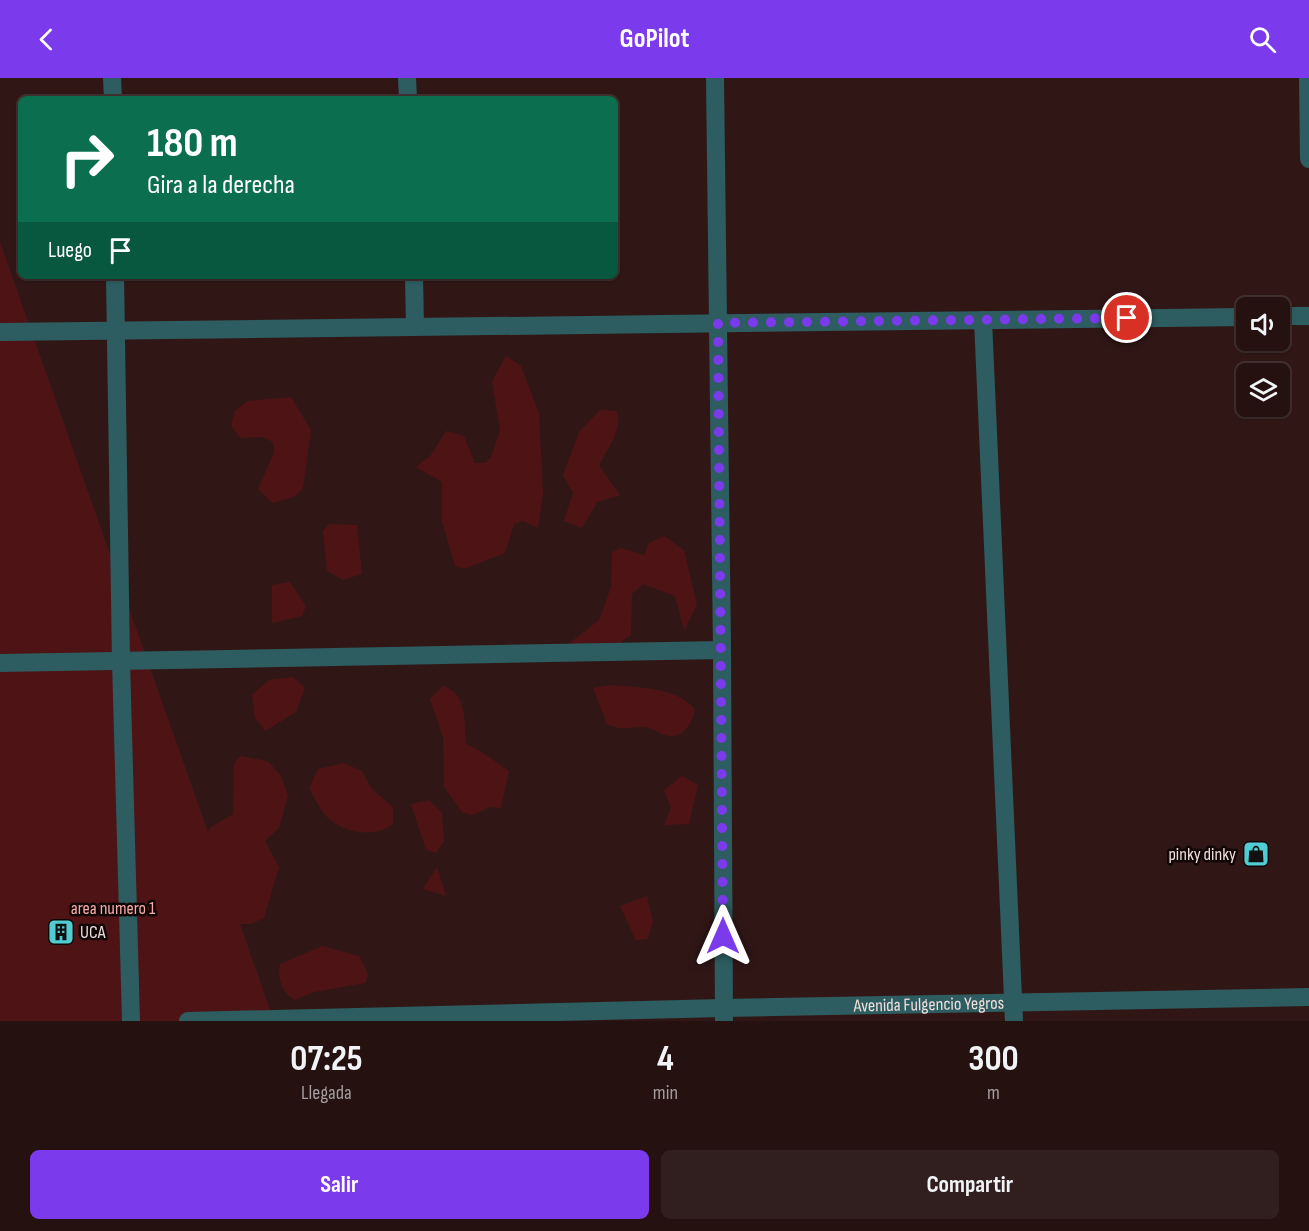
<!DOCTYPE html>
<html lang="es">
<style>
body{margin:0;font-family:"Sofia Sans Condensed",sans-serif;background:#301f1e;color:#f1f3f6;height:100vh;display:flex;flex-direction:column;font-size:22px;white-space:nowrap}
*{box-sizing:border-box;margin:0}
p{font-size:20px;color:#a39d9f}
.icon{flex:none;width:33px;height:33px;fill:none;stroke:currentColor;stroke-width:2;stroke-linecap:round;stroke-linejoin:round}
.map{position:relative;height:943px;overflow:hidden}
.panel{display:flex;flex-direction:column;background:#241110;flex:1}
.panel>*{flex:none}
.top-card{position:absolute;left:18px;top:18px;width:600px;height:183px;border-radius:9px;box-shadow:0 2px 4px #0004,0 0 0 2px #413130;background:#0b6e4f;color:#fff;overflow:hidden}
.tools{position:absolute;left:1236px;top:219px;display:grid;gap:12px}
.tools a{display:grid;place-items:center;width:54px;height:54px;border-radius:9px;background:#241110;box-shadow:0 2px 4px #0004,0 0 0 2px #413130;font-size:30px}
.pin{position:absolute;display:grid;place-items:center;width:51px;height:51px;color:#fff;margin:-26px;border:3px solid #fff;border-radius:50%;box-shadow:0 2px 6px #0007}
.me{position:absolute;width:66px;margin:-33px;rotate:0deg;stroke-linejoin:round;filter:drop-shadow(0 0 4px #0008)}
.turn{display:flex;align-items:center;gap:21px;height:126px;padding:0 30px;font-size:27px}
.turn .icon{width:78px;height:78px;stroke-width:2.5}
.turn b{display:block;font-size:42px;line-height:51px}
.then{display:flex;align-items:center;height:57px;padding:0 30px;background:#0003;gap:12px;font-size:22px}
.eta{display:flex;justify-content:space-evenly;align-items:center;height:102px;text-align:center}
.eta b{font-size:36px;font-weight:700;line-height:42px}
.action{display:flex;gap:12px;margin-top:auto;padding:12px 30px}
.action a{flex:1;height:69px;border-radius:9px;background:#7c3aed;color:#fff;font-size:24px;font-weight:700;line-height:69px;text-align:center}
.action a+a{background:#301f1e;color:#f1f3f6}
header{display:flex;justify-content:space-between;align-items:center;height:78px;padding:0 30px;background:#7c3aed;color:#fff;font-size:27px;font-weight:700}
.map>svg:first-child{display:block}
</style>
<header><svg class="icon" aria-label="back" viewBox="0 0 24 24"><path d="M15 5l-7 7 7 7"/></svg>GoPilot<svg class="icon" aria-label="search" viewBox="0 0 24 24"><circle cx="10" cy="10" r="6"/><path d="M15 15l6 6"/></svg></header>
<div class="map">
<svg width="1309" height="943" viewBox="0 0 1309 943">
<rect width="100%" height="100%" fill="#301716"/>
<path fill="#4e1415" d="M0,164L208,754L210,750L233,736L234,686L240,678L268,683L281,698L288,717L279,750L265,763L279,789L264,840L251,846H240L274,943H0Z
M506,278L521,288L539,335L543,415L538,450L523,443L514,446L505,475L464,491L455,488L442,443V404L416,389L431,377L446,353L464,358L475,385H485L491,379L500,352L492,303Z
M291,319L311,352L303,410L296,418L273,425L258,411L274,374L273,364L263,359L240,360L231,347L235,333L247,323Z
M600,332L616,333C625,348 606,373 599,387L620,417L597,424L582,450L564,443L573,415L563,397L579,354Z
M329,446L357,447L362,496L343,502L327,493L323,453Z
M664,458L684,472L697,527L684,552L675,518L643,506L632,516L631,557L607,574L567,567L599,542L611,509L612,474L621,470L644,477L649,465Z
M290,504L306,528L302,538L272,545V507Z
M293,599L305,610L296,634L265,653L255,640L252,617L269,602Z
M613,607C641,610 676,609 695,631C692,647 681,664 662,656C656,653 651,649 645,649C630,649 620,653 607,646L593,610Z
M443,608C468,616 464,644 466,666L482,674L509,693L501,730L490,729L473,737L462,734L444,709L443,659L430,621Z
M344,685L362,693L371,710L393,729V746C374,761 345,755 327,739C320,732 314,719 309,710L318,691Z
M682,698L698,707L689,746L664,747L671,730L664,712Z
M429,722L442,735L444,764L436,775L426,771L411,726Z
M437,789L446,818L423,811Z
M647,818L653,845L647,861L636,862L620,828Z
M322,868L359,878L368,896L365,905L314,914L295,922C282,915 277,900 280,886Z"/>
<g fill="none" stroke-linecap="round" stroke-linejoin="round">
<g stroke="#2d5d60" stroke-width="18">
<path d="M112,0L113,21"/>
<path d="M407,0L408,21"/>
<path d="M715,0L722,572L724,943"/>
<path d="M1308,0L1309,81"/>
<path d="M115,198L121,583L131,943"/>
<path d="M414,198L415,249"/>
<path d="M1280,238H1309"/>
<path d="M983,242L1014,943"/>
<path d="M0,254L1246,239"/>
<path d="M0,585L722,572"/>
<path id="s1" d="M188,943L723,930L1309,919"/>
</g>
</g>
<g fill="none" stroke-linecap="round" stroke-linejoin="round">
<path stroke="#7c3aed" stroke-width="10" stroke-dasharray="0 18" d="M723,858L718,245L1127,240"/>
</g>
<defs>
<symbol id="shop-square" viewBox="-11 -11 22 22"><rect x="-9" y="-9" width="18" height="18" rx="4" fill="#51ccd2" stroke="#110606"/><path d="M-5-2.5h2.3a2.7 3.5 0 0 1 5.4 0H5L5.5 6h-11ZM-1.5-2.5h3a1.5 2.3 0 0 0-3 0Z" fill="#111"/></symbol>
<symbol id="building-square" viewBox="-11 -11 22 22"><rect x="-9" y="-9" width="18" height="18" rx="4" fill="#51ccd2" stroke="#110606"/><path d="M-4-6H4V6H1V3H-1V6H-4ZM-2.5-4.3h1.7v1.8h-1.7ZM.8-4.3h1.7v1.8H.8ZM-2.5-1h1.7V.8h-1.7ZM.8-1h1.7V.8H.8Z" fill="#111"/></symbol>
</defs>
<g fill-rule="evenodd">
<use href="#shop-square" x="1241" y="761" width="30" height="30"/>
<use href="#building-square" x="46" y="839" width="30" height="30"/>
</g>
<g text-anchor="middle" stroke-width="5" stroke-linejoin="round" paint-order="stroke">
<g font-size="18" fill="#f0dedc" stroke="#110606" text-anchor="end">
<text x="1236" y="782">pinky dinky</text>
<text x="80" y="860" text-anchor="start">UCA</text>
</g>
<g font-size="18" fill="#f5aca7" stroke="#110606">
<text x="113" y="836">area numero 1</text>
</g>
<g font-size="18" fill="#f0dedc" stroke="#110606">
<text dy="6" stroke="none"><textPath href="#s1" startOffset="741">Avenida Fulgencio Yegros</textPath></text>
</g>
</g>
</svg>
<div class="tools">
<a><svg class="icon" aria-label="sound" viewBox="0 0 24 24"><path d="M4 9h4l5-4v14l-5-4H4zM17 9q2 3 0 6"/></svg></a>
<a><svg class="icon" aria-label="layers" viewBox="0 0 24 24"><path d="M12 4l9 5-9 5-9-5zM3 14l9 5 9-5"/></svg></a>
</div>
<div class="pin" style="left:1127px;top:240px;background:#d93025"><svg class="icon" aria-label="arrive" viewBox="0 0 24 24"><path d="M6 21V4h12l-3 4 3 4H6"/></svg></div>
<svg class="me" style="left:723px;top:858px" viewBox="-20 -20 40 40"><path d="M0-17L14 15 0 8-14 15z" fill="#7c3aed" stroke="#fff" stroke-width="4"/></svg>
<div class="top-card">
<div class="turn"><svg class="icon" aria-label="right" viewBox="0 0 24 24"><path d="M7 20v-9h11M14 6l5 5-5 5"/></svg><div><b>180 m</b>Gira a la derecha</div></div>
<div class="then">Luego<svg class="icon" aria-label="arrive" viewBox="0 0 24 24"><path d="M6 21V4h12l-3 4 3 4H6"/></svg></div>
</div>
</div>
<section class="panel">
<div class="eta">
<div><b>07:25</b><p>Llegada</p></div>
<div><b>4</b><p>min</p></div>
<div><b>300</b><p>m</p></div>
</div>
<div class="action"><a>Salir</a><a>Compartir</a></div>
</section>
